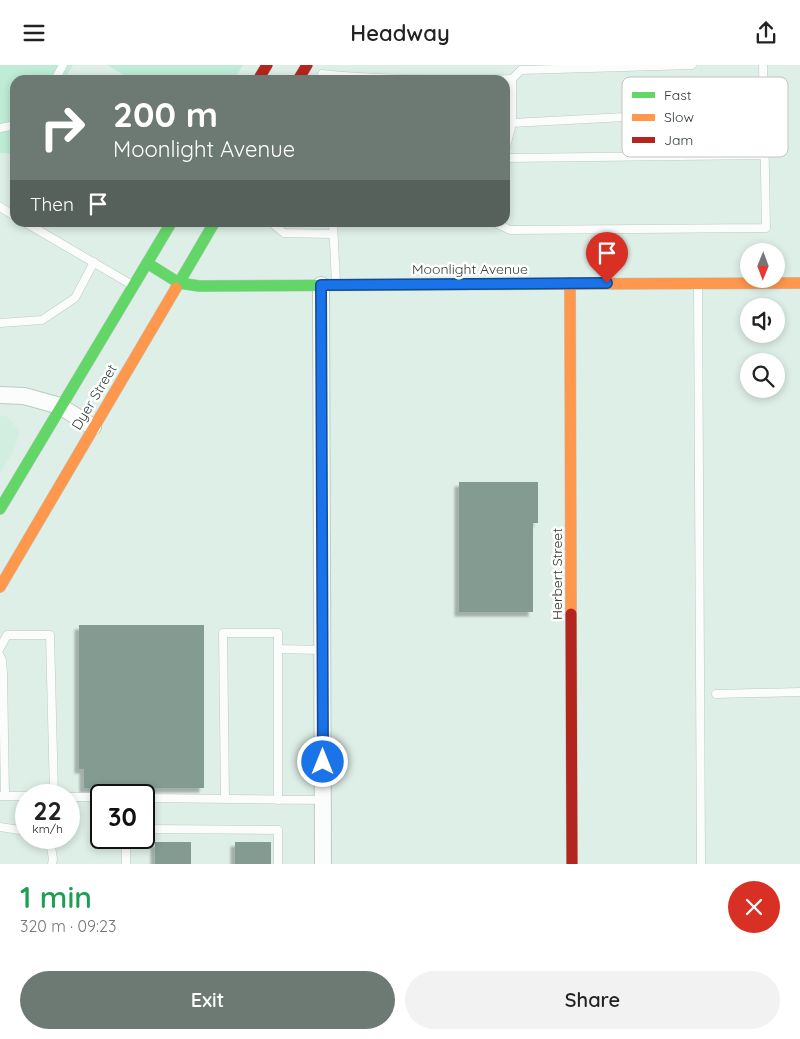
<!DOCTYPE html>
<meta charset="utf-8">
<style>
body{margin:0;font-family:Quicksand,sans-serif;background:#f2f2f2;color:#222;height:100vh;display:flex;flex-direction:column;font-size:19px;white-space:nowrap}
*{box-sizing:border-box;margin:0}
p{font-size:16px;color:#767676}
.icon{flex:none;width:28px;height:28px;fill:none;stroke:currentColor;stroke-width:2;stroke-linecap:round;stroke-linejoin:round}
.map{position:relative;height:799px;overflow:hidden}
.side{display:flex;flex-direction:column;background:#fff;flex:1}
.side>*{flex:none}
.guide{position:absolute;left:10px;top:10px;width:500px;height:152px;border-radius:15px;box-shadow:0 2px 8px #0003;background:#6c7a73;color:#fff;overflow:hidden}
.needle{width:32px;rotate:181deg}
.buttons{position:absolute;left:740px;top:178px;display:grid;gap:10px}
.buttons a{display:grid;place-items:center;width:45px;height:45px;border-radius:50%;background:#fff;box-shadow:0 2px 8px #0003;font-size:25px}
.speed{position:absolute;left:15px;top:719px;display:flex;gap:10px;font-size:25px;font-weight:700;text-align:center}
.speed>*{display:grid;place-content:center;width:65px;height:65px;border-radius:50%;background:#fff;box-shadow:0 2px 8px #0003;line-height:1}
.speed small{font-size:12px;font-weight:400}
.speed .limit{border:2px solid #111;border-radius:8px;background:#fff;color:#111}
.pin{position:absolute;display:grid;place-items:center;width:42px;height:42px;color:#fff;margin:-51px -21px;border-radius:50% 50% 50% 0;rotate:-45deg;box-shadow:0 0 5px #0007}
.pin .icon{rotate:45deg}
.me{position:absolute;width:55px;margin:-28px;rotate:0deg;stroke-linejoin:round;filter:drop-shadow(0 0 4px #0008)}
.turn{display:flex;align-items:center;gap:18px;height:105px;padding:0 20px;font-size:22px}
.turn .icon{width:65px;height:65px;stroke-width:2.5}
.turn b{display:block;font-size:35px;line-height:42px}
.then{display:flex;align-items:center;height:48px;padding:0 20px;background:#0003;gap:10px;font-size:19px}
.round{display:grid;place-items:center;flex:none;width:52px;height:52px;border-radius:26px;background:#f2f2f2}
.overview{display:flex;align-items:center;justify-content:space-between;height:85px;padding:0 20px}
h1{font-size:30px;font-weight:600;line-height:38px;color:#1e9e55}
.primary-button{display:flex;gap:10px;margin-top:auto;padding:10px 20px}
.primary-button a{flex:1;height:58px;border-radius:30px;background:#6c7a73;color:#fff;font-size:20px;font-weight:600;line-height:58px;text-align:center}
.primary-button a+a{background:#f2f2f2;color:#222}
header{display:flex;justify-content:space-between;align-items:center;height:65px;padding:0 20px;background:#fff;font-size:22px;font-weight:600}
.map>svg:first-child{display:block}
</style>
<header><svg class="icon" aria-label="menu" viewBox="0 0 24 24"><path d="M4 6h16M4 12h16M4 18h16"/></svg>Headway<svg class="icon" aria-label="share" viewBox="0 0 24 24"><path d="M12 15V3M7 8l5-5 5 5M5 13v7h14v-7"/></svg></header>
<div class="map">
<svg width="800" height="799" viewBox="0 0 800 799">
<defs>
<filter id="shadow"><feDropShadow dx="-4.5" dy="4.5" stdDeviation="1" flood-color="#0004"/></filter>
</defs>
<rect width="100%" height="100%" fill="#deefe7"/>
<path fill="#d2eee0" d="M0,351H6L20,366L14,385L0,408Z"/>
<path fill="#bfecd7" d="M0,0H73L64,15H15V89L0,88Z
M107,0H243L234,15H132Z"/>
<path fill="#839b91" filter="url(#shadow)" d="M459,417H538V458H533V547H459Z
M79,560H204V723H84V704H79Z
M155,777H191V799H155Z
M235,777H271V799H235Z"/>
<g fill="none" stroke-linecap="round" stroke-linejoin="round">
<defs>
<path id="lane" d="M322,9C385,16 448,14 512,14L521,5L692,0
M512,14V58L700,48
M55,15L63,0
M0,63L15,60
M505,86L512,58
M505,93L764,90
M0,142L15,151
M26,158L132,220
M274,158L273,159L284,168L333,169
M333,158L336,218
M495,158L510,165L766,163L763,0
M698,221L701,799
M0,258L42,255L75,233L94,197
M0,583L7,570H50L54,730
M0,591L2,595L3,608L5,731
M716,629L800,627
M1,731H26
M69,732H101
M144,733L323,735
M225,734L223,568H278V584
M278,735V584L322,585
M0,762L26,766
M144,764L278,765V799
M45,772L50,776L53,794L52,799
M126,799V772"/>
<path id="street" d="M321,220L323,799
M0,330L24,331L60,341L93,362"/>
<path id="fast" d="M147,198L179,218L199,221L547,219
M176,223L214,158
M0,444L171,158"/>
<path id="slow" d="M570,218L571,549
M547,219L800,218
M0,522L176,223"/>
<path id="jam" d="M258,15L267,0
M298,15L307,0
M571,549L572,799"/>
</defs>
<use href="#lane" stroke="#bdcac4" stroke-width="9"/>
<use href="#street" stroke="#bdcac4" stroke-width="18"/>
<use href="#fast" stroke="#bdcac4" stroke-width="12"/>
<use href="#slow" stroke="#bdcac4" stroke-width="12"/>
<use href="#jam" stroke="#bdcac4" stroke-width="12"/>
<use href="#lane" stroke="#fafdfb" stroke-width="8"/>
<use href="#street" stroke="#fafdfb" stroke-width="16"/>
<use href="#fast" stroke="#63d668" stroke-width="11"/>
<use href="#slow" stroke="#ff974d" stroke-width="11"/>
<use href="#jam" stroke="#b3261e" stroke-width="11"/>
</g>
<g fill="none" stroke-linecap="round" stroke-linejoin="round">
<defs>
<path id="route" d="M323,697L321,220L607,218"/>
</defs>
<use href="#route" stroke="#114b97" stroke-width="12"/>
<use href="#route" stroke="#1a73e8" stroke-width="9"/>
</g>
<g text-anchor="middle" stroke-width="5" stroke-linejoin="round" paint-order="stroke">
<g font-size="14" fill="#2f3b35" stroke="#fff">
<text x="470" y="209">Moonlight Avenue</text>
<text transform="translate(94 332) rotate(-59)" y="5">Dyer Street</text>
<text transform="translate(557 509) rotate(-90)" y="5">Herbert Street</text>
</g>
</g>
<rect x="622" y="12" width="166" height="80" rx="8" fill="#fff" stroke="#c1c4c2" stroke-width="1"/>
<rect x="632" y="27" width="23" height="6" fill="#63d668"/>
<rect x="632" y="49" width="23" height="7" fill="#ff974d"/>
<rect x="632" y="72" width="23" height="6" fill="#b3261e"/>
<g font-size="14" fill="#2f3b35">
<text x="664" y="35">Fast</text>
<text x="664" y="57">Slow</text>
<text x="664" y="80">Jam</text>
</g>
</svg>
<div class="buttons">
<a><svg class="needle" viewBox="-14 -14 28 28"><path d="M0-13l5 13h-10z" fill="#e53935"/><path d="M0 13l5-13h-10z" fill="#767676"/></svg></a>
<a><svg class="icon" aria-label="sound" viewBox="0 0 24 24"><path d="M4 9h4l5-4v14l-5-4H4zM17 9q2 3 0 6"/></svg></a>
<a><svg class="icon" aria-label="search" viewBox="0 0 24 24"><circle cx="10" cy="10" r="6"/><path d="M15 15l6 6"/></svg></a>
</div>
<div class="speed"><div>22<small>km/h</small></div><div class="limit">30</div></div>
<div class="pin" style="left:607px;top:218px;background:#d93025"><svg class="icon" aria-label="arrive" viewBox="0 0 24 24"><path d="M6 21V4h12l-3 4 3 4H6"/></svg></div>
<svg class="me" style="left:323px;top:697px" viewBox="-20 -20 40 40"><circle r="17" fill="#1a73e8" stroke="#fff" stroke-width="3"/><path d="M0-11L8 9 0 5-8 9z" fill="#fff"/></svg>
<div class="guide">
<div class="turn"><svg class="icon" aria-label="right" viewBox="0 0 24 24"><path d="M7 20v-9h11M14 6l5 5-5 5"/></svg><div><b>200 m</b>Moonlight Avenue</div></div>
<div class="then">Then<svg class="icon" aria-label="arrive" viewBox="0 0 24 24"><path d="M6 21V4h12l-3 4 3 4H6"/></svg></div>
</div>
</div>
<section class="side">
<div class="overview"><div><h1>1 min</h1><p>320 m · 09:23</p></div><a class="round" style="background:#d93025;color:#fff"><svg class="icon" aria-label="close" viewBox="0 0 24 24"><path d="M6 6l12 12M18 6L6 18"/></svg></a></div>
<div class="primary-button"><a>Exit</a><a>Share</a></div>
</section>
